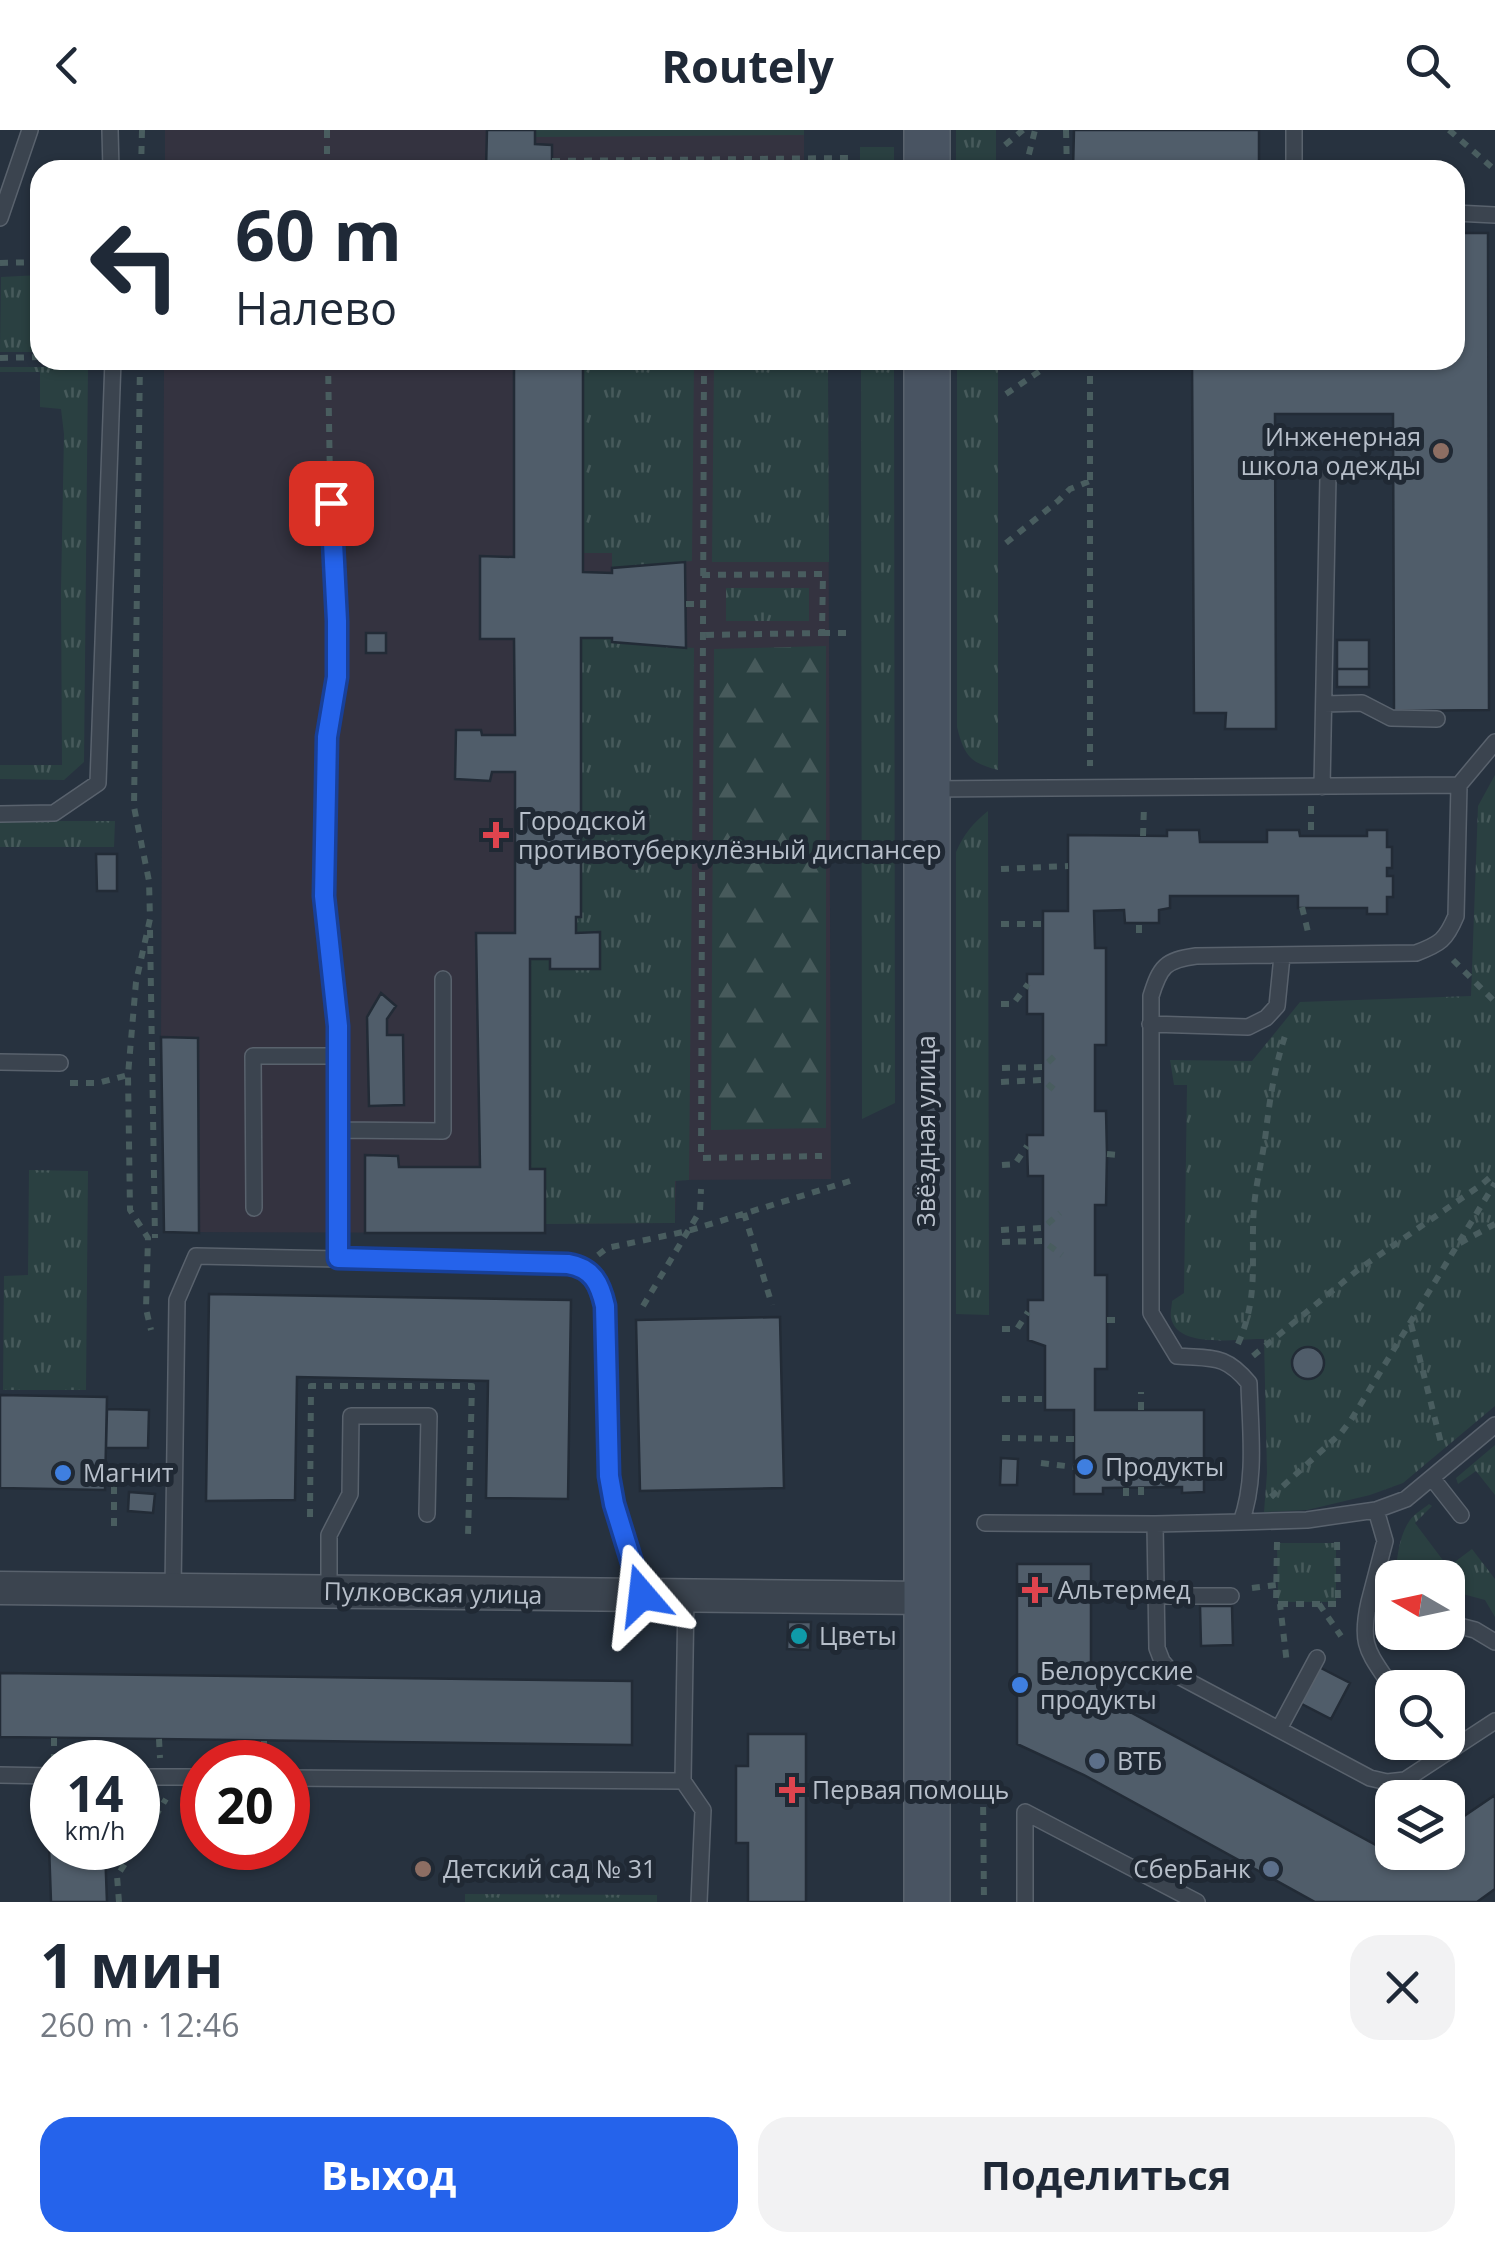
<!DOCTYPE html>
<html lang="ru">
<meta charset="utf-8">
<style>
body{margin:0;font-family:"Open Sans",sans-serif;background:#f2f2f3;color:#1f2937;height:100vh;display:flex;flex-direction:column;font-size:38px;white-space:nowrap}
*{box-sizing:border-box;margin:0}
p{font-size:32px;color:#747a83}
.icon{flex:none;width:55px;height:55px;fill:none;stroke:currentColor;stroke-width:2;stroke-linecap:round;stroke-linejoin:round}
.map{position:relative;height:1772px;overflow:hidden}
.sheet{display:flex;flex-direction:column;background:#fff;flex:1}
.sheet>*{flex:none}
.top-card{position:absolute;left:30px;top:30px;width:1435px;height:210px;border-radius:30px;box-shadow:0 2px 8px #0004;background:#fff;color:#1f2937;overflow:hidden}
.needle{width:65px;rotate:279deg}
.tools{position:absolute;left:1375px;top:1430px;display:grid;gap:20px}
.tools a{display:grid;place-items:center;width:90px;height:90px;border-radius:20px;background:#fff;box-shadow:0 2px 8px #0004;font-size:50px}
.speed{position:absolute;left:30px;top:1610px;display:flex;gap:20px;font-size:50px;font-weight:700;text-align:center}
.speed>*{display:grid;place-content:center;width:130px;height:130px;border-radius:50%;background:#fff;box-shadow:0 2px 8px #0004;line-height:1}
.speed small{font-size:25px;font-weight:400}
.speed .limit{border:15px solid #d22;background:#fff;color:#111}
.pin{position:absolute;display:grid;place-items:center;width:85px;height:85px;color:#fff;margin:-42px;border-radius:20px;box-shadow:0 5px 15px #0006}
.me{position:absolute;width:110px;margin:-55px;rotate:343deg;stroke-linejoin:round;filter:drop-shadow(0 0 8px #0008)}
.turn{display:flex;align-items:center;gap:35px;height:210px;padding:0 40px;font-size:45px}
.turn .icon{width:130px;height:130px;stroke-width:2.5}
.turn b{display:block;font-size:70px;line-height:85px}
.round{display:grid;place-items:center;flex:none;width:105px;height:105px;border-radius:30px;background:#f2f2f3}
.overview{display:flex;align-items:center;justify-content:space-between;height:170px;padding:0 40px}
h1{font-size:60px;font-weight:700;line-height:75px}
.action{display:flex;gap:20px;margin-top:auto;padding:20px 40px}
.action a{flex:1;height:115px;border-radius:30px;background:#2563eb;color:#fff;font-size:40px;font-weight:700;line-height:115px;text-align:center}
.action a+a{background:#f2f2f3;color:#1f2937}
header{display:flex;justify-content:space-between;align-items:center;height:130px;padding:0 40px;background:#fff;font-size:45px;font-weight:700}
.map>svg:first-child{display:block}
</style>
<header><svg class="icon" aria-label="back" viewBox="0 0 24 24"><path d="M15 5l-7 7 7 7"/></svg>Routely<svg class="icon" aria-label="search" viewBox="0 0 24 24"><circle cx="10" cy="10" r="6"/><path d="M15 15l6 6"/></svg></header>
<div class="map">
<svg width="1495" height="1772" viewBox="0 0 1495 1772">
<defs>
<pattern id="grass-tufts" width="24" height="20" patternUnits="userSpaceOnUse" patternTransform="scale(2.5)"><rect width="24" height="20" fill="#2a4041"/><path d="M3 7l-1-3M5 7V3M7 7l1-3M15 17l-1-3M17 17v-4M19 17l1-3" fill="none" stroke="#475a5b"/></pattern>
<pattern id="forest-firs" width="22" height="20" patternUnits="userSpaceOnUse" patternTransform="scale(2.5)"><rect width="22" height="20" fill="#2a4041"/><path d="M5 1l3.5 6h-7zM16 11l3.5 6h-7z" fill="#475a5b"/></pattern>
</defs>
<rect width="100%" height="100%" fill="#27323f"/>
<path fill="#343340" d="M165,0H804V40H165Z
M164,230H828L831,1049L676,1050L675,1093L546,1094L545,1103L164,1102L161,907Z"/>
<path fill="url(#grass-tufts)" d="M535,0H804V5L535,7Z
M956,0H996V40H956Z
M860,17H894V40H860Z
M40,145V222H0L1,147Z
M583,230H694L692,431L612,438V423H583Z
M714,230H828L829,432H712Z
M861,230H894L895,973L862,989Z
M957,230H998V640C970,633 964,625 957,597Z
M0,237H88L84,632L64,650L0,649V635H62L61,460L64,304L61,279L40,277V242H0Z
M726,458H809V491H726Z
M581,508H612V512L694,518L689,1050L675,1051V1093L545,1094V1040L530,1039V829H550L551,839L600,838V802L576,803V787L581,786Z
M1495,645V1276L1403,1353L1370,1365L1307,1380L1264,1382L1267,1343L1264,1209C1239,1208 1178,1220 1171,1188C1170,1182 1172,1176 1172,1171L1184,1163L1187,955H1174L1170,930L1252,931L1300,872L1471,866L1478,676Z
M988,681L989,1185L956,1184V722C964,704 973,693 988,681Z
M0,691H115L114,717H0Z
M29,1040L88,1041L86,1260H3L4,1146L28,1145Z
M1495,1315V1365L1476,1341L1458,1354L1456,1348Z
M1429,1374L1432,1376L1415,1393L1448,1437L1472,1419L1495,1449V1487L1485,1470L1448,1460V1448L1395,1446C1397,1429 1399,1405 1410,1390C1414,1384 1423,1379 1429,1374Z
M1277,1413H1336V1472H1278Z
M465,1764L657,1765V1772H465Z"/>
<path fill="url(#forest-firs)" d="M826,516V998L711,1000L714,519Z"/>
<path fill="#505d6a" stroke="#222b36" stroke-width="2.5" d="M487,0H535V14L552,15V40H486Z
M1074,0H1259V40H1073Z
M1455,103H1488L1489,580L1394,581L1393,284H1275L1276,599H1225L1226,583H1194L1192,230H1455Z
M514,230H583V442L612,443V438L685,432L686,518L612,512V508H581V787H576V803L600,802V839H550V829H530V1039H545V1103H365V1025L398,1026L399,1037H480L476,803H515V642H492L490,651L455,649L456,600H481L482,605H515L514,509H480V426L514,427Z
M366,503H386V523H366Z
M1337,510H1369V539H1337Z
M1337,539H1369V557H1337Z
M1167,700H1199L1200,712H1267V700H1299L1300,706H1367V700H1387V717H1392V738H1387V746H1393V767H1387V784H1367V778H1298V766H1170V778L1159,780V793H1125L1124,780L1094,781L1095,818H1106V915H1095V981H1106L1107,1024L1106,1075H1095V1145H1107V1239H1095V1280H1204V1362L1182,1363V1357L1103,1358V1364H1074V1280H1045V1216L1028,1210V1170H1043V1046H1028L1027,1016V1005H1043V884H1027V844H1043V781H1068V705L1167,706Z
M96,724H117V761H97Z
M381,863L396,876L387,889V905H403L404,975L369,976L367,887Z
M161,907L198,908L199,1103L164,1102Z
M209,1164L571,1170L568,1369L486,1368L488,1251L297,1247L295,1370L206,1371Z
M780,1187L784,1358L640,1361L636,1190Z
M1292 1233a16 16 0 1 1 32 0a16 16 0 1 1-32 0Z
M0,1265L107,1267L105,1360L0,1358Z
M107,1279L149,1280L148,1318H106Z
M1001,1328L1018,1329L1017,1355H1000Z
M129,1362L155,1364L153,1383L128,1381Z
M1017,1434H1091V1545L1121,1577L1387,1721L1448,1722V1697L1495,1665V1759L1477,1772H1315L1084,1645L1017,1614Z
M1200,1476H1232L1233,1515L1201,1516Z
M788,1492H811L810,1520L787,1519Z
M1315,1535L1350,1553L1331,1589L1296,1571Z
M0,1543L632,1551V1615L0,1607Z
M748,1604H806V1772H748V1713H736V1636H748Z
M48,1687H52V1718H105L107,1772H51Z"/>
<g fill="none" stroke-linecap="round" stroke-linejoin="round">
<defs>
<path id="lane" d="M110,0L111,40
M1294,40V0
M1455,83L1495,85
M0,88L30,0
M331,373L337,491V547L327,607L325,766L338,896L339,1000
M1324,574L1362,573L1391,588L1437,589
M1322,657L1328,346
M930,659L1459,655L1495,612
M0,684L54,683L98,653L113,230
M1150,894L1248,897L1266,888L1277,876L1282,826
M0,932L60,933
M254,1078L253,926H338
M338,1128L339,1000L443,1001V849
M1432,1348L1461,1385
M1376,1380L1385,1411L1369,1472L1392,1478
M1241,1392L1307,1390L1376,1380L1406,1369L1495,1295
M985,1393L1155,1394L1157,1518L1162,1531L1171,1542L1370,1648L1387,1652L1405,1650L1495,1591
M1155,1394L1241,1392C1257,1349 1250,1298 1249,1253C1225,1224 1213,1229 1177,1226L1151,1183V866C1160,837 1165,830 1196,826L1416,823C1440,814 1446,810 1456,786L1459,655
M173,1460L177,1170L196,1126L530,1133L582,1136L599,1153L605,1176L609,1347L614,1374L642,1465
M329,1461V1405L350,1364L351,1286H429L427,1384
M686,1466L683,1651L703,1680L699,1772
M1156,1466H1231
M1369,1472C1359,1517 1369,1522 1392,1558
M1448,1493L1475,1500L1495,1512
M1279,1599L1317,1528
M0,1645L52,1646
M138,1647H202
M288,1648L683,1651
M1025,1772V1682L1197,1772"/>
<path id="street" d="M0,1458L926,1468"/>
<path id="secondary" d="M927,40V0
M927,1772V230"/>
</defs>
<use href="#lane" stroke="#59626d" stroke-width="18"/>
<use href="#street" stroke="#59626d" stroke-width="35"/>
<use href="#secondary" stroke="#59626d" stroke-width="48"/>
<path stroke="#495d5f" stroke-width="6" stroke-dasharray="8 8" stroke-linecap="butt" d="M327,0V40
M1066,0L1067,40
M1449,0L1495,40
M1005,15L1023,0
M552,31L850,28
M141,40L142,0
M1025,40L1035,0
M0,133L40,132
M0,228L40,227
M328,230L330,352
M704,230L701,1028L822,1026
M1090,230V636
M140,231L134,677L149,751L150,789L136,852L128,945L130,1080L148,1108L146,1179L151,1200
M1006,264L1046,237L1067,230
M1006,413L1058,371L1070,359L1090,351
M702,445L823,444L822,503L703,505
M686,474H702
M822,503H850
M1311,676V705
M1143,706L1144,676
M1001,739L1068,736
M1302,777L1308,802
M1001,794H1043
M150,800L155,1108
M1139,803V793
M1453,830L1495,872
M1001,874H1013L1028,854
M1002,938L1043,937L1058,923
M1001,952L1043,950L1058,963
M70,953H98L128,945
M1107,1024L1119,1025
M1002,1035L1015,1034L1027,1016
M744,1083L772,1175
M1001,1100L1043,1098L1060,1083
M1002,1112L1043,1111L1062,1125
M1460,1113L1495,1094
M598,1125L607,1118L688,1101L850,1051
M643,1176L700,1081L701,1059
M1107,1190H1120
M1411,1194L1441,1313
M1002,1199H1017L1028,1182
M1238,1214C1260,1164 1250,1129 1254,1077C1256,1052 1263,1027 1266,1001C1270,967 1275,935 1286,903
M1253,1226L1359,1139L1481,1055L1495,1043
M1002,1269H1045
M1141,1280V1262
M1002,1308L1074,1309
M1041,1333L1074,1337
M1141,1357V1373
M1126,1358V1374
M1271,1367L1341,1303L1351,1290L1495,1053
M310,1387L311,1256H472L468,1407
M114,1396V1350H153
M1277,1412L1276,1474H1280L1287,1534
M1252,1458L1276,1455
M1280,1474H1338L1337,1411H1335
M1319,1474L1341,1506
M54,1608V1627
M159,1609L160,1628
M264,1611V1632
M983,1661L984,1772
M138,1714L166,1669
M119,1772L117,1746L135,1718"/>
<use href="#lane" stroke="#3b444f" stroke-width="15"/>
<use href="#street" stroke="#3b444f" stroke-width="32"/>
<use href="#secondary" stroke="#495462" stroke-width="45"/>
</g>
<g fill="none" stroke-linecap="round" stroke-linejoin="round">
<defs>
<path id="route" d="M331,373L337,491V547L327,607L324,766L338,896V1128L568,1134C593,1138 600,1154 605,1176L609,1346L614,1374L642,1465"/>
</defs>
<use href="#route" stroke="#184099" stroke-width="25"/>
<use href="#route" stroke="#2563eb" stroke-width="18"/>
</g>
<g fill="#8d6e63" stroke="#202934" stroke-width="4">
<circle cx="1441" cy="321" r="10"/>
<circle cx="423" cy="1739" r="10"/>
</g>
<g fill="#e0444e" stroke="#202934" stroke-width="4">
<path d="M491 690h10v10h10v10h-10v10h-10v-10h-10v-10h10z"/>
<path d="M1030 1445h10v10h10v10h-10v10h-10v-10h-10v-10h10z"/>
<path d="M787 1645h10v10h10v10h-10v10h-10v-10h-10v-10h10z"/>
</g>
<g fill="#3f7fe0" stroke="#202934" stroke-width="4">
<circle cx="1085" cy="1337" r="10"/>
<circle cx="63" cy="1343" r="10"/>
<circle cx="1020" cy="1555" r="10"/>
</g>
<circle fill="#0f9aa8" stroke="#202934" stroke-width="4" cx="799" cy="1506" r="10"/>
<g fill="#5c6f8a" stroke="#202934" stroke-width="4">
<circle cx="1097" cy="1631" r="10"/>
<circle cx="1271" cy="1739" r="10"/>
</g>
<g text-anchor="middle" stroke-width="10" stroke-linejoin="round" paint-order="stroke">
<g font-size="25" fill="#b7bfca" stroke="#202934" text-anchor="start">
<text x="1421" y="316" text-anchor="end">Инженерная<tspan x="1421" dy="29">школа одежды</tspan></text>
<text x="518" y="700">Городской<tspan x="518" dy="29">противотуберкулёзный диспансер</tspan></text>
<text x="1105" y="1346">Продукты</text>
<text x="83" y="1352">Магнит</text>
<text x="1058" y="1469">Альтермед</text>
<text x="819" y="1515">Цветы</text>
<text x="1040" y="1550">Белорусские<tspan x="1040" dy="29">продукты</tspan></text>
<text x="1117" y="1640">ВТБ</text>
<text x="812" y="1669">Первая помощь</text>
<text x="443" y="1748">Детский сад № 31</text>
<text x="1251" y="1748" text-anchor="end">СберБанк</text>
</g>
<g font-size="25" fill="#b7bfca" stroke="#202934">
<text transform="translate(926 1001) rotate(-90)" y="9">Звёздная улица</text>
<text transform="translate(433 1463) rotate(1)" y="9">Пулковская улица</text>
</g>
</g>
</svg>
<div class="tools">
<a><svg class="needle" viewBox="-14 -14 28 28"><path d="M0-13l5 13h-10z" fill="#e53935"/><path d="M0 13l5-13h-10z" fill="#747a83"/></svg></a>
<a><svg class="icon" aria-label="search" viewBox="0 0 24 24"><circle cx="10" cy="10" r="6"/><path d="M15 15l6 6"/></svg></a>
<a><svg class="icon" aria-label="layers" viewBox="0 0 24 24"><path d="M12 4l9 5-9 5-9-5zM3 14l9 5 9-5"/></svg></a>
</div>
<div class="speed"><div>14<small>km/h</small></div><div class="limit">20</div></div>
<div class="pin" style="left:331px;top:373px;background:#d93025"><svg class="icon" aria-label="arrive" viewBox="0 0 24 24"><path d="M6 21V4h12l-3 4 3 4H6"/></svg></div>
<svg class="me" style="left:642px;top:1465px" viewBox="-20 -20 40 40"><path d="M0-17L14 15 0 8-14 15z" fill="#2563eb" stroke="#fff" stroke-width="4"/></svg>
<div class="top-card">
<div class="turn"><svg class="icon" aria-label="left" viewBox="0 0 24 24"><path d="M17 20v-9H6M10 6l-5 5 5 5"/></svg><div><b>60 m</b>Налево</div></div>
</div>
</div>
<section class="sheet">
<div class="overview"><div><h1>1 мин</h1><p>260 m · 12:46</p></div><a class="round"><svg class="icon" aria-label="close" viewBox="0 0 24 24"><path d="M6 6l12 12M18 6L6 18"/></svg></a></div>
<div class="action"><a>Выход</a><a>Поделиться</a></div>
</section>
